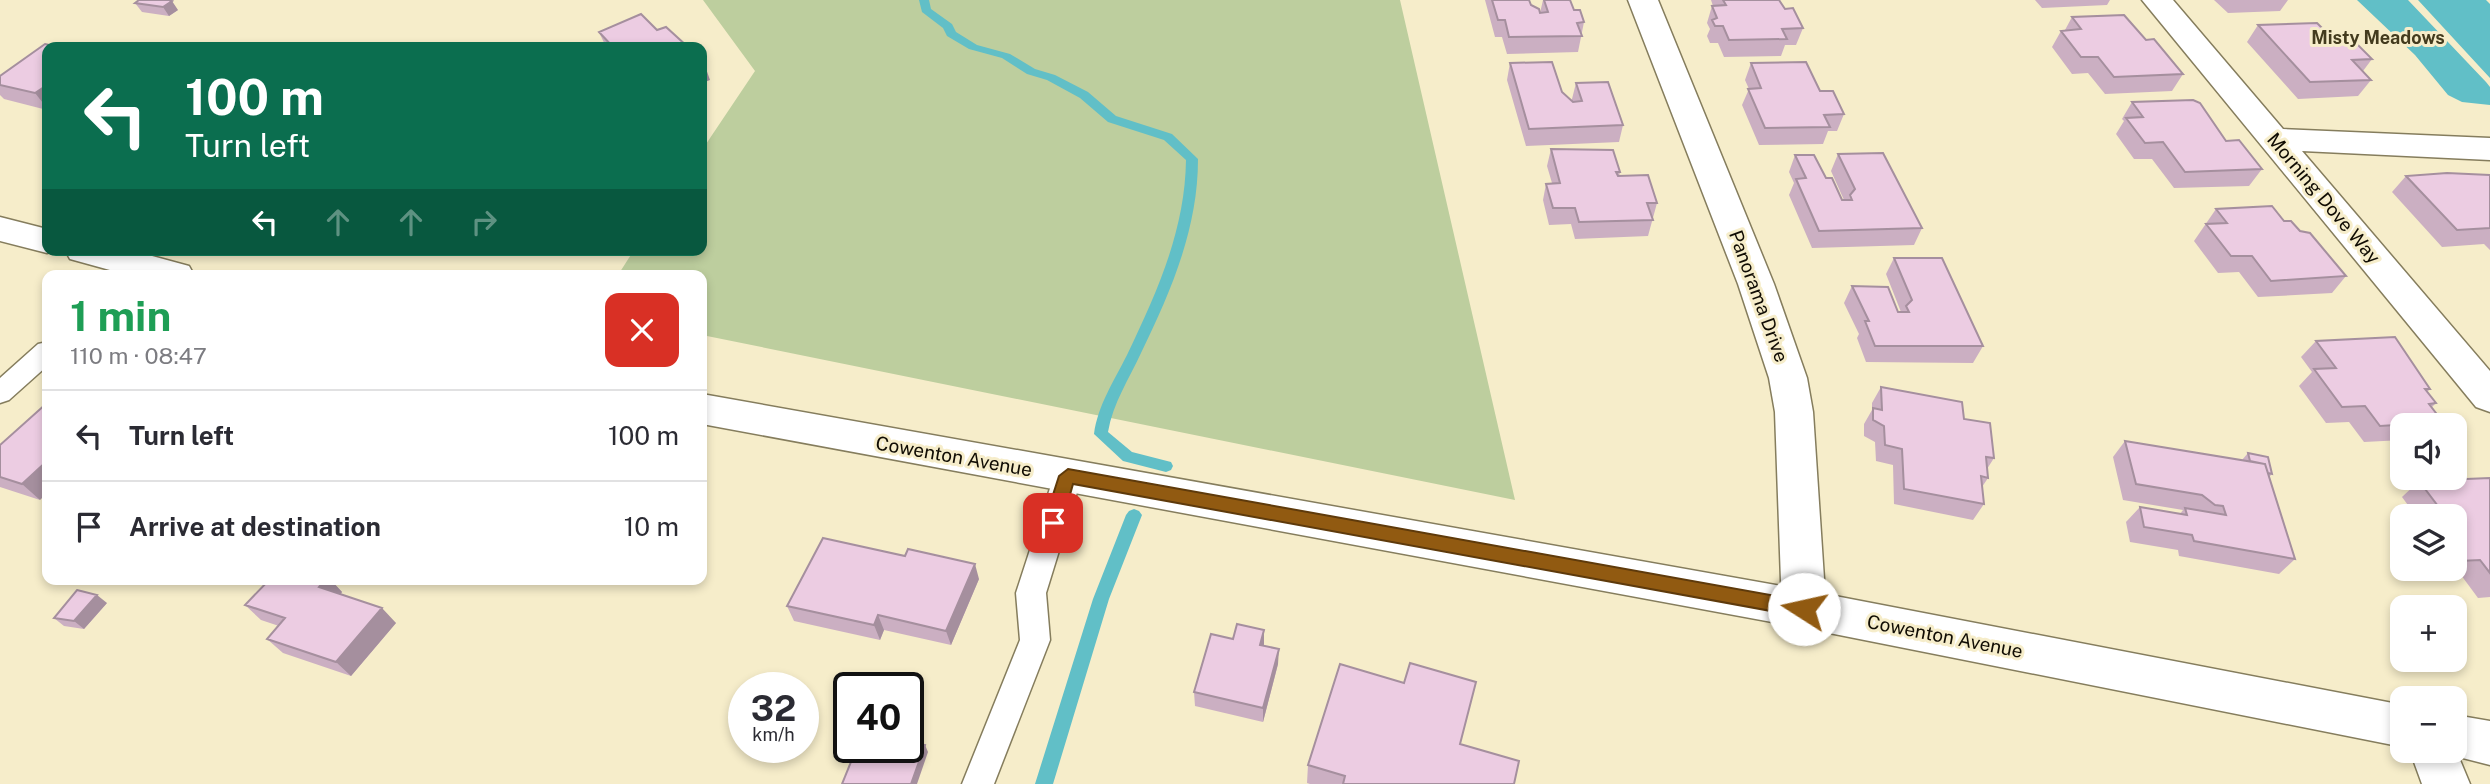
<!DOCTYPE html>
<meta charset="utf-8">
<style>
body{margin:0;font-family:"Public Sans",sans-serif;background:#f7f7f7;color:#2b2b33;height:100vh;display:flex;flex-direction:column;font-size:26px;white-space:nowrap}
*{box-sizing:border-box;margin:0}
p{font-size:23px;color:#7c7c81}
.icon{flex:none;width:38px;height:38px;fill:none;stroke:currentColor;stroke-width:2;stroke-linecap:round;stroke-linejoin:round}
.map{position:relative;flex:1;overflow:hidden}
.sheet{position:absolute;left:42px;top:270px;width:665px;height:315px;display:flex;flex-direction:column;background:#fff;border-radius:14px;box-shadow:0 4px 10px #0003}
.sheet>*{flex:none}
.banner{position:absolute;left:42px;top:42px;width:665px;height:214px;border-radius:14px;box-shadow:0 4px 10px #0003;background:#0b6e4f;color:#fff;overflow:hidden}
.controls{position:absolute;left:2390px;top:413px;display:grid;gap:14px}
.controls a{display:grid;place-items:center;width:77px;height:77px;border-radius:14px;background:#fff;box-shadow:0 4px 10px #0003;font-size:35px}
.speed{position:absolute;left:728px;top:672px;display:flex;gap:14px;font-size:35px;font-weight:700;text-align:center}
.speed>*{display:grid;place-content:center;width:91px;height:91px;border-radius:50%;background:#fff;box-shadow:0 4px 10px #0003;line-height:1}
.speed small{font-size:18px;font-weight:400}
.speed .limit{border:4px solid #111;border-radius:10px;background:#fff;color:#111}
.pin{position:absolute;display:grid;place-items:center;width:60px;height:60px;color:#fff;margin:-30px;border-radius:14px;box-shadow:0 4px 10px #0006}
.me{position:absolute;width:77px;margin:-38px;rotate:280deg;stroke-linejoin:round;filter:drop-shadow(0 0 5px #0008)}
.turn{display:flex;align-items:center;gap:24px;height:147px;padding:0 28px;font-size:32px}
.turn .icon{width:91px;height:91px;stroke-width:2.5}
.turn b{display:block;font-size:49px;line-height:60px}
.lanes{display:flex;align-items:center;height:66px;padding:0 28px;background:#0003;justify-content:center;gap:35px;direction:ltr}
.lanes .off{opacity:.35}
.round{display:grid;place-items:center;flex:none;width:74px;height:74px;border-radius:14px;background:#f7f7f7}
.summary{display:flex;align-items:center;justify-content:space-between;height:119px;padding:0 28px}
h1{font-size:42px;font-weight:700;line-height:52px;color:#1e9e55}
ul{padding:0;list-style:none}
li{display:flex;align-items:center;gap:21px;height:91px;padding:0 28px;border-top:2px solid #e1e1e2}
li div{flex:1}
li b{display:block;font-size:26px}
li em{font-style:normal}
.map>svg:first-child{display:block}
</style>
<div class="map">
<svg width="2490" height="784" viewBox="0 0 2490 784">
<rect width="100%" height="100%" fill="#f6edca"/>
<path fill="#bdce9e" d="M703,0H1400L1515,500L702,335V275H618L634,250H702V150L755,71Z"/>
<path fill="#61bfc7" d="M2357,0H2408L2486,82L2490,87V105L2462,102L2448,95L2415,55Z
M2418,0H2486L2490,4V78Z"/>
<g fill="none" stroke-linecap="round" stroke-linejoin="round">
<path fill="#61bfc7" fill-rule="evenodd" d="M919,0H929L931,9L952,24L956,32L977,45L1010,54L1035,69L1055,75L1088,92L1116,116L1172,134L1198,159C1198,229 1171,291 1141,353C1129,379 1113,403 1108,432L1132,452L1171,462L1173,466L1171,470L1166,472L1123,461L1094,434C1098,405 1114,381 1127,355C1157,292 1185,231 1186,160L1164,140L1108,122L1080,98L1047,80L1027,74L1002,58L969,49L947,36L943,28L922,12Z
M1134,509L1139,511L1142,515L1109,599L1053,784H1035L1093,599L1126,515L1129,511Z"/>
<defs>
<path id="lane" d="M47,342V366L9,400L0,403V378L38,344Z
M1068,465L1078,468L1082,476L1046,593L1050,640L994,784H962L1020,640L1016,593L1054,476L1058,468Z"/>
<path id="street" d="M1628,0H1658L1774,284L1807,378L1813,412L1826,609L1819,622L1804,628L1789,622L1782,609L1775,412L1769,378L1738,284Z
M2142,0H2173L2283,129L2490,138V160L2302,151L2490,371V412L2476,407Z
M2455,748L2470,784H2422L2410,751H2455Z"/>
<path id="secondary" d="M0,217L47,229V250H57L47,253L0,241Z
M65,250H130L189,266L194,275H128L70,259Z
M702,394L1804,590L2403,705V747L1804,628L702,424Z
M2455,715L2490,721V765L2439,752L2455,751Z"/>
</defs>
<use href="#lane" stroke="#857d5d" stroke-width="3"/>
<use href="#street" stroke="#857d5d" stroke-width="3"/>
<use href="#secondary" stroke="#857d5d" stroke-width="3"/>
<use href="#lane" fill="#fff" fill-rule="evenodd"/>
<use href="#street" fill="#fff" fill-rule="evenodd"/>
<use href="#secondary" fill="#fff" fill-rule="evenodd"/>
</g>
<path fill="#cbafc2" d="M1485,0H1529L1531,5L1540,13L1543,0H1570L1574,10L1584,22L1578,52L1507,54L1502,37H1495Z
M1711,0H1779L1785,9L1803,28L1796,45H1785L1781,56L1724,57L1718,43H1710L1707,36L1710,29L1707,23L1712,6H1713Z
M2035,0H2110L2107,5L2042,8Z
M2214,0H2288L2280,11L2228,13Z
M135,3L178,10L169,16L142,12Z
M2072,17L2146,40L2183,74L2172,91L2105,94L2088,73L2072,74L2052,47L2061,31L2065,30Z
M2258,25L2330,36L2372,59L2363,71L2371,80L2358,96L2298,99L2247,42Z
M657,30L688,47H606L599,32Z
M47,47V110L4,99L0,95V76Z
M1510,63L1562,92L1572,101V99L1576,83L1623,125L1619,142L1526,146L1507,80Z
M1751,63L1820,91L1844,114L1837,131H1828L1823,144L1759,145L1742,105L1749,89L1745,80Z
M2132,102L2226,141L2262,169L2249,186L2174,188L2152,159H2134L2116,134L2124,121L2122,119Z
M1551,149L1620,172L1619,176L1657,203L1648,236L1575,239L1571,224L1549,225L1543,200L1546,184L1552,183L1547,166Z
M1838,154L1922,228L1914,245L1812,248L1789,195L1794,183L1789,172L1795,155L1826,178L1842,200H1844L1831,171Z
M2490,175V250L2484,244L2442,247L2392,192L2406,176Z
M2216,209L2284,221L2300,231L2346,276L2332,293L2258,297L2239,272L2218,273L2194,241Z
M1894,258L1983,346L1973,363L1866,362L1857,338L1859,334L1844,303L1852,286L1898,312H1901L1886,274Z
M2316,341L2430,389L2427,392L2436,403L2432,407L2443,422L2440,425H2403V440L2364,442L2349,422L2326,423L2299,386L2312,372L2301,357Z
M1881,387L1964,419L1994,458L1987,469L1988,478L1982,487L1984,504L1973,520L1894,504L1893,465L1876,461L1875,442L1864,436V424L1872,410V403Z
M2125,441L2242,460L2248,453L2272,474L2269,477L2295,559L2279,574L2179,556L2178,550L2130,542L2126,522L2140,507L2180,514L2183,510L2123,500L2113,457Z
M0,445L40,500L0,487Z
M2490,478V597L2478,598L2461,575L2440,576L2434,569H2455V516H2416L2402,497L2419,481Z
M270,579H330L342,592L341,594L396,623L351,676L283,653L267,639L279,626L261,620L245,605Z
M979,579L951,645L884,630L880,640L794,621L787,606Z
M107,603L84,629L64,626L54,618Z
M1264,630V646L1278,664L1263,722L1195,706L1194,692L1233,639Z
M1460,744L1514,784H1310L1307,783L1308,765Z"/>
<path fill="#a58f9e" d="M172,1L178,10L169,16L163,7Z
M704,63L710,80L702,83V64Z
M47,85V108L35,93Z
M47,461V493L40,500L22,484Z
M975,564L979,579L951,645L946,631Z
M326,579H330L342,592L334,602L319,587Z
M97,595L107,603L84,629L74,621Z
M382,608L396,623L351,676L336,662Z
M878,615L884,630L880,640L874,625Z
M1264,630V644L1260,660V645Z
M1279,649L1278,664L1263,722V708Z
M925,745L928,752L917,784H911Z"/>
<path fill="#eccce2" stroke="#a58f9e" stroke-width="2" d="M139,0H169L172,1L163,7L135,3Z
M1492,0H1529L1531,5L1539,9L1540,13L1548,12L1544,0H1570L1574,10H1580L1584,22L1577,23L1582,36L1509,37L1505,20H1498Z
M1723,0H1779L1785,9L1793,8L1803,28L1782,29L1787,39L1729,40L1723,26H1715L1712,20L1717,18L1712,6L1726,5Z
M641,14L657,30L666,27L688,47H613L599,32Z
M2124,15L2146,40L2154,39L2183,74L2114,77L2098,57H2081L2061,31L2081,29L2072,17Z
M2317,23L2330,36H2349L2372,59L2352,60L2371,80L2310,82L2258,25Z
M45,44L58,47H47V85L35,93L0,85V76Z
M1552,62L1562,92L1573,102L1582,101L1576,83L1608,82L1623,125L1529,129L1510,63Z
M1806,62L1820,91H1833L1844,114L1824,115L1830,127L1765,128L1748,89L1761,88L1751,63Z
M2193,100L2200,103L2226,141L2239,140L2262,169L2185,172L2163,142L2145,143L2126,118L2143,117L2132,102Z
M1551,149L1613,150L1620,172H1616L1618,176L1648,175L1657,203H1647L1653,220L1579,222L1575,208H1553L1546,184L1560,183Z
M1883,153L1922,228L1819,231L1796,179L1806,178L1795,155H1814L1826,178H1832L1842,200H1852L1850,195L1855,189L1838,154Z
M2447,173L2490,175V228L2457,230L2406,176Z
M2272,206L2284,221H2291L2300,231L2310,233L2346,276L2271,281L2252,256H2231L2206,224L2227,223L2216,209Z
M1894,258H1942L1983,346H1875L1865,321H1869L1852,286L1888,287L1898,312H1909L1906,306L1912,300Z
M2395,337L2430,389H2425L2436,403L2429,404L2443,422L2380,426L2365,406L2342,407L2314,369L2336,368L2316,341Z
M1881,387L1962,402L1964,419L1990,423L1994,458L1986,457L1988,478L1981,476L1984,504L1904,489L1902,449L1885,445L1884,426L1873,420V408L1882,410Z
M47,403V461L22,484L0,477V445Z
M2125,441L2265,464L2295,559L2194,541L2192,535L2144,527L2140,507L2187,515L2185,508L2226,515L2223,506L2215,505L2202,495L2136,484Z
M2248,453L2268,457L2272,474L2268,473L2265,464L2250,461Z
M2490,478V573L2480,560L2459,561L2455,556V516H2425V515L2444,514L2419,481Z
M823,538L905,556L908,549L975,564L946,631L878,615L874,625L787,606Z
M270,579H326L319,587L382,608L336,662L267,639L285,618L245,605Z
M77,590L97,595L74,621L54,618Z
M1237,624L1264,630L1260,645L1279,649L1263,708L1194,692L1211,634L1233,639Z
M1410,663L1476,682L1460,744L1519,761L1514,784H1343L1345,776L1308,765L1340,664L1404,683Z
M908,742L925,745L911,784H842L857,747H908Z"/>
<path fill="#915a11" stroke="#5e3a0b" stroke-width="2" d="M1068,469L1804,601L1813,609L1804,617L1073,484L1062,523L1053,530L1044,523L1059,476Z"/>
<g text-anchor="middle" stroke-width="6" stroke-linejoin="round" paint-order="stroke">
<g font-size="18" font-weight="bold" fill="#433b1e" stroke="#f6edca">
<text x="2378" y="44">Misty Meadows</text>
</g>
<g font-size="19" fill="#100c03" stroke="#f6edca">
<text transform="translate(2324 198) rotate(50)" y="7">Morning Dove Way</text>
<text transform="translate(1759 296) rotate(70)" y="7">Panorama Drive</text>
<text transform="translate(954 456) rotate(10)" y="7">Cowenton Avenue</text>
<text transform="translate(1945 636) rotate(11)" y="7">Cowenton Avenue</text>
</g>
</g>
</svg>
<div class="controls">
<a><svg class="icon" aria-label="sound" viewBox="0 0 24 24"><path d="M4 9h4l5-4v14l-5-4H4zM17 9q2 3 0 6"/></svg></a>
<a><svg class="icon" aria-label="layers" viewBox="0 0 24 24"><path d="M12 4l9 5-9 5-9-5zM3 14l9 5 9-5"/></svg></a>
<a>+</a>
<a>−</a>
</div>
<div class="speed"><div>32<small>km/h</small></div><div class="limit">40</div></div>
<div class="pin" style="left:1053px;top:523px;background:#d93025"><svg class="icon" aria-label="arrive" viewBox="0 0 24 24"><path d="M6 21V4h12l-3 4 3 4H6"/></svg></div>
<svg class="me" style="left:1804px;top:609px" viewBox="-20 -20 40 40"><circle r="19" fill="#fff"/><path d="M0-13L10 11 0 6-10 11z" fill="#915a11"/></svg>
<div class="banner">
<div class="turn"><svg class="icon" aria-label="left" viewBox="0 0 24 24"><path d="M17 20v-9H6M10 6l-5 5 5 5"/></svg><div><b>100 m</b>Turn left</div></div>
<div class="lanes"><svg class="icon" aria-label="left" viewBox="0 0 24 24"><path d="M17 20v-9H6M10 6l-5 5 5 5"/></svg><svg class="icon off" aria-label="ahead" viewBox="0 0 24 24"><path d="M12 20V5M6 11l6-6 6 6"/></svg><svg class="icon off" aria-label="ahead" viewBox="0 0 24 24"><path d="M12 20V5M6 11l6-6 6 6"/></svg><svg class="icon off" aria-label="right" viewBox="0 0 24 24"><path d="M7 20v-9h11M14 6l5 5-5 5"/></svg></div>
</div>
<section class="sheet">
<div class="summary"><div><h1>1 min</h1><p>110 m · 08:47</p></div><a class="round" style="background:#d93025;color:#fff"><svg class="icon" aria-label="close" viewBox="0 0 24 24"><path d="M6 6l12 12M18 6L6 18"/></svg></a></div>
<ul>
<li><svg class="icon" aria-label="left" viewBox="0 0 24 24"><path d="M17 20v-9H6M10 6l-5 5 5 5"/></svg><div><b>Turn left</b></div><em>100 m</em></li>
<li><svg class="icon" aria-label="arrive" viewBox="0 0 24 24"><path d="M6 21V4h12l-3 4 3 4H6"/></svg><div><b>Arrive at destination</b></div><em>10 m</em></li>
</ul>
</section>
</div>
